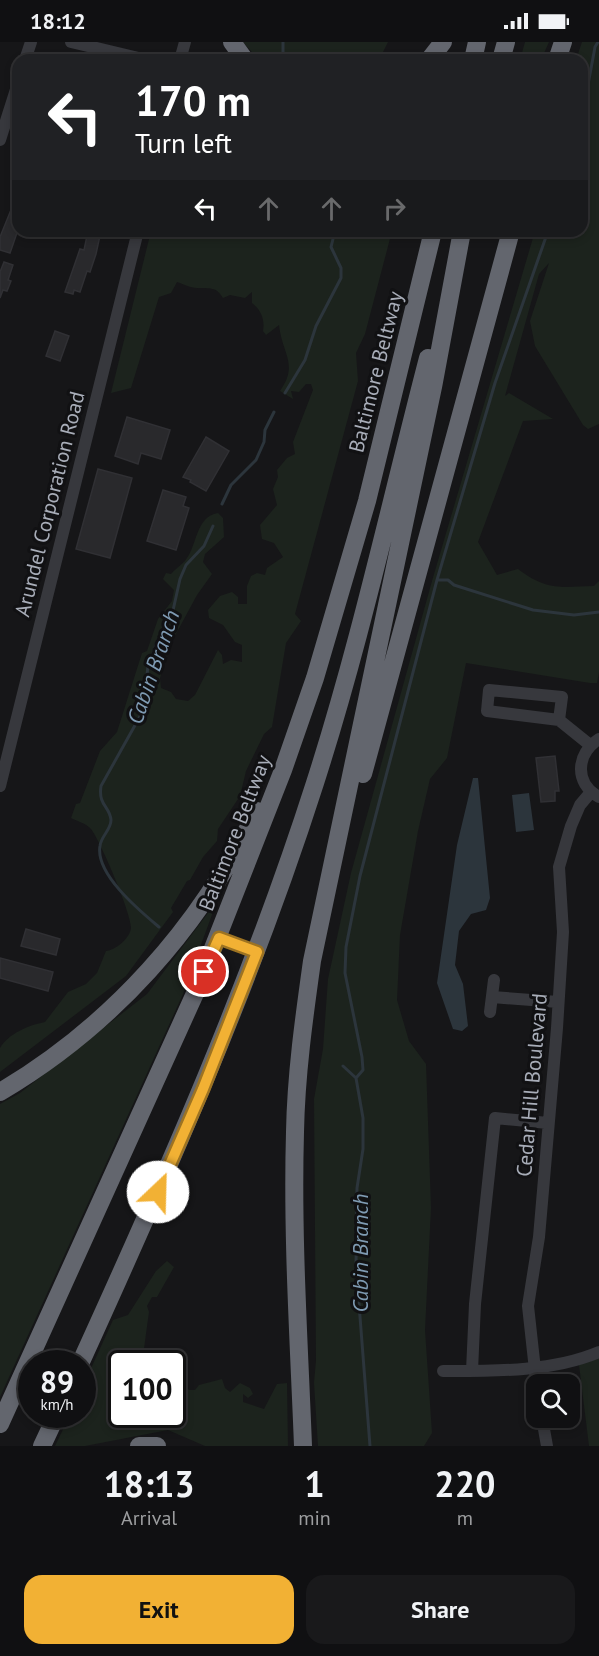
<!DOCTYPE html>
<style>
body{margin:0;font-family:"PT Sans",sans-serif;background:#19191b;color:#f1f3f6;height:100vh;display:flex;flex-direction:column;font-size:22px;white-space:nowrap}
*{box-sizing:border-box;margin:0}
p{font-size:20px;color:#9c9d9f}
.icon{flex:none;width:33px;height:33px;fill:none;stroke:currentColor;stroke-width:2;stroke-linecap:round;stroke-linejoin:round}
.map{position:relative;height:1404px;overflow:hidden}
.panel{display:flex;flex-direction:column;background:#101012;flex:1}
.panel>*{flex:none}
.guide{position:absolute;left:12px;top:12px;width:576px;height:183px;border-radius:18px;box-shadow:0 3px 9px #0003,0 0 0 2px #303032;background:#202124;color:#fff;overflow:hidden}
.fabs{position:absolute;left:526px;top:1332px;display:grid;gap:12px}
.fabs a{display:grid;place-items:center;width:54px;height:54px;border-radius:12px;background:#101012;box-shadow:0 3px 9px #0003,0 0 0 2px #303032;font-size:30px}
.speed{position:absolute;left:18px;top:1308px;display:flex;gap:12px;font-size:30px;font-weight:700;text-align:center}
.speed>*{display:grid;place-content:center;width:78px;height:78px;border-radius:50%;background:#101012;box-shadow:0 3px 9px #0003,0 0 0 2px #303032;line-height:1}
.speed small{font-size:15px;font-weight:400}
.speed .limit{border:3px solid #111;border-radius:9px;background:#fff;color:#111}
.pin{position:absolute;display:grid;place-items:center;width:51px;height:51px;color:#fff;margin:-26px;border:3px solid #fff;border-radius:50%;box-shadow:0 2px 6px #0007}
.me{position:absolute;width:66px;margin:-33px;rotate:24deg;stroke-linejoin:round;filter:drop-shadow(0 0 4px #0008)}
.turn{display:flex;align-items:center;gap:21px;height:126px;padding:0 24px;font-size:27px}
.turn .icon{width:78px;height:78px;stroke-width:2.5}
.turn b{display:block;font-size:42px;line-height:51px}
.lanes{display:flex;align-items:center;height:57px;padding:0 24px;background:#0003;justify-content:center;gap:30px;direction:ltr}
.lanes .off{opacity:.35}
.eta{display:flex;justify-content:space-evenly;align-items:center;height:102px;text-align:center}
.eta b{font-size:36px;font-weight:700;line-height:42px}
.cta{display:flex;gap:12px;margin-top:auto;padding:12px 24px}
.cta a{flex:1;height:69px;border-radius:18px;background:#f2b134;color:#111;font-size:24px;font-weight:700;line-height:69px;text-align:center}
.cta a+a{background:#19191b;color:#f1f3f6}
.status{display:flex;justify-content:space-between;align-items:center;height:42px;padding:0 30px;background:#101012;direction:ltr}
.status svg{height:16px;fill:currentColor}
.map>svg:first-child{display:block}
</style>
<div class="status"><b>18:12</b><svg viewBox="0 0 49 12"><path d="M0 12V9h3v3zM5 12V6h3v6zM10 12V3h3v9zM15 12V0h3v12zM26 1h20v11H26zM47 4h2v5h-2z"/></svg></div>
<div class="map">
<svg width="599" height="1404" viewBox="0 0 599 1404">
<rect width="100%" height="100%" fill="#161618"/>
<path fill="#1c231d" d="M243,0H388L379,18H259Z
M525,0H549L541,18H520Z
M582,0H599V382L588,387L583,383L535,304L530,279L549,221L539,232L505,354L509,351L553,377L523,379L478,500L497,533L518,527C547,549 560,545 594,544L599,539V630L597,641H590L466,621L447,716L430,737L418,789L400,893L397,958L409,999L426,1022L431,1166L425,1288L432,1391L424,1404H318L314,1341L316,1319L314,1057L323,1007L328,937L351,831L432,539L535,189H582V18H576Z
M151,189H392L365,292L356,311L358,339L295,572L301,579L286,601L272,685L264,692L246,729L240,754L218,787L217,799L203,815L190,838L187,839L171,866L173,870L126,934L0,1030C0,1024 0,1011 0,1006C8,992 29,983 45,980L68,950L86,942L97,931L106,909C116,908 130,896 131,886C132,873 100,798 91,787C87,782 77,779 71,776L76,762L80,761L100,709L117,690L142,611L147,609L158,577L172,559L174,548L163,537L166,531L171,532C175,527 181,523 185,519C198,503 195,475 218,471L223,476L224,495L205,512L203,520L212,532L197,553L170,603L160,636L161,646L171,650L176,657L188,659L195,653L218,608L222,613L223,622L231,618L242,620V603L235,600L223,583L209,576L208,568L220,554L232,550L238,555V562H247V544L251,534L257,531L265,533L267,526L283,515L274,501L262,497L260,483L277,463L273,447L278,435L277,428L287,416L295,412L293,400L313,348L311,342H306L299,350L291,349L293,357L280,349C299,322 282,312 279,283L266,293L263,289C265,277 261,268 252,261V250L245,256L230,253L223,256C216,244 210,247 197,246C191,246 183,242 177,240L171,251L159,255L131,346L111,351Z
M217,859L183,952L0,1355V1062L20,1051L147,952Z
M167,1219L174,1225L157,1255H152L147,1264L149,1270L142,1321L122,1322V1372H172L173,1334L181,1338L189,1348H195L199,1343L222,1337L225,1346L230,1350L240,1341L250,1346L253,1352L248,1356L243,1352V1360L264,1367L277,1342L287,1341L288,1404H205L168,1388L85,1404H55L70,1373L82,1372L83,1344L113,1278L128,1273L156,1229Z
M599,1309V1404H589L579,1323Z"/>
<path fill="#2c353c" d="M473,736H478L490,856L486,868L471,872L459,889L455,923L463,942L468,984L462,989L453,987L437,941L457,803Z
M529,751L534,788L516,790L512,753Z"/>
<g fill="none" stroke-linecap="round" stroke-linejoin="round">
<path stroke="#2c353c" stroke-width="3" d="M283,18V0
M582,75L595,5L598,0
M285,351L305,318L316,284L341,236V226L331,205L335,189
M222,462L231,443L256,418L264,400L265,388L274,370
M437,538H448L454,543L533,568L574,573L599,570
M159,885C140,869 95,832 100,804C101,794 111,788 111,778C110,764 98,764 101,744L143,669L148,624L158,598L172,573L180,537L186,523L204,504L213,484
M343,1024L356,1036L363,1076V1107L357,1146L356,1223L370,1404
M356,1036L363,1028L362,1015L345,931L346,905L360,834L437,538L495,341L548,189"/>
</g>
<path fill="#29292c" stroke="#303034" stroke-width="1.5" d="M17,153L18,188L10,211L0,208V195Z
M88,189H101L96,212L90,230L87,229L80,250L74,248L73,252L65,250L80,207L84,208Z
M4,220L13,223L8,238L11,239L7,249L3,248L0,256V230Z
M55,289L69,294L60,319L46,314Z
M127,375L170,388L161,417L141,411L138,422L115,414Z
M206,395L229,409L206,449L190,440L191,438L183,435Z
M98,427L132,436L110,516L76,507Z
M163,448L186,455L183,464L189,466L176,508L147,499Z
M555,714L559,749H555V759L541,760L536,716Z
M26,887L60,897L56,913L21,904Z
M0,916L53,930L48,949L0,936Z"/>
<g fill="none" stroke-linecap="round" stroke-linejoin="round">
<path stroke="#37383d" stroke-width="12" d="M71,0L147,18
M25,18L31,0
M180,18L185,0
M0,98L18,41
M559,678L562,655L489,648L487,669L559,678L590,703
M599,697C576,712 574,741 599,755
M0,744L138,189
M219,896L257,910
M492,955L558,960
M490,970L494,938
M443,1329C493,1329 552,1330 599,1310
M472,1329L475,1262L495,1076L548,1081
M537,1346L528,1264L539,1195L557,986L563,890L559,825L571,784L580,763L591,750
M542,1376L547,1404"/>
<path stroke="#63666e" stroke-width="18" d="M232,0L245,18
M429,18L443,0
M473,18L477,0
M501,18L506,0
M557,18L563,0
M363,732L511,189
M0,1050C112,984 199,886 257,769
M80,1322C167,1131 251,941 315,741C360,601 391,458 428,316
M0,1382L197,947L283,728L315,636L367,459L433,189
M42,1404L57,1372
M139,1404H157
M303,1404C299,1300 292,1195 295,1090C296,1033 304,976 312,919L433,345L462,189"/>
</g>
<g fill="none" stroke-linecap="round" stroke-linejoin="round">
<defs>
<path id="route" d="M158,1150L203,1047L257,910L219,896L204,930"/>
</defs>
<use href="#route" stroke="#9d7322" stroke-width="15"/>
<use href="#route" stroke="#f2b134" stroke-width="10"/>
</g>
<g text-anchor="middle" stroke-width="6" stroke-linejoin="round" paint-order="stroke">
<g font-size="21" fill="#a8adb8" stroke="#111113">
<text transform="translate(376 330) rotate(-76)" y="7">Baltimore Beltway</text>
<text transform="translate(50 462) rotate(-76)" y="7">Arundel Corporation Road</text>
<text transform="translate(235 791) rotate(-69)" y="7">Baltimore Beltway</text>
<text transform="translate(532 1043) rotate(-85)" y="7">Cedar Hill Boulevard</text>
</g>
<g font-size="22" font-style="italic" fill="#7f9bb3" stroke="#111113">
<text transform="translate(153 625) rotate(-71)" y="8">Cabin Branch</text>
<text transform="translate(360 1211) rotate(-90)" y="8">Cabin Branch</text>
</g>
</g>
</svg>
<div class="fabs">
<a><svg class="icon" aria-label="search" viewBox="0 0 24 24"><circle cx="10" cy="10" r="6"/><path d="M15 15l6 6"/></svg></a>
</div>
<div class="speed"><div>89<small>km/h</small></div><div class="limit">100</div></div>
<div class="pin" style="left:204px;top:930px;background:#d93025"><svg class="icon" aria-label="arrive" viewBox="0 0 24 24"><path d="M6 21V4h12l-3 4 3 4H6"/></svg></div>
<svg class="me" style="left:158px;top:1150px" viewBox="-20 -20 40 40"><circle r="19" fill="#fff"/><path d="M0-13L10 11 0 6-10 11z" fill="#f2b134"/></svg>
<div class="guide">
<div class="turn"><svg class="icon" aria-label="left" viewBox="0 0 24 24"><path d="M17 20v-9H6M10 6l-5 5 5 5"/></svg><div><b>170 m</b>Turn left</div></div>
<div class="lanes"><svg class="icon" aria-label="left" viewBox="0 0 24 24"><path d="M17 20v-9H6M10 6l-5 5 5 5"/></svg><svg class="icon off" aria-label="ahead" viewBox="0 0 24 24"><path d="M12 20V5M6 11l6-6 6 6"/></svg><svg class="icon off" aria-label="ahead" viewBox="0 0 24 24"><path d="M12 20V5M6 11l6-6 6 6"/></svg><svg class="icon off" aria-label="right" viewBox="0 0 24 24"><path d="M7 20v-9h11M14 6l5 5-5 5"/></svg></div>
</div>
</div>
<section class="panel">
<div class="eta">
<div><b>18:13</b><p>Arrival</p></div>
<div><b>1</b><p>min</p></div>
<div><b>220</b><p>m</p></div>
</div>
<div class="cta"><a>Exit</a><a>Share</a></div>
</section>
